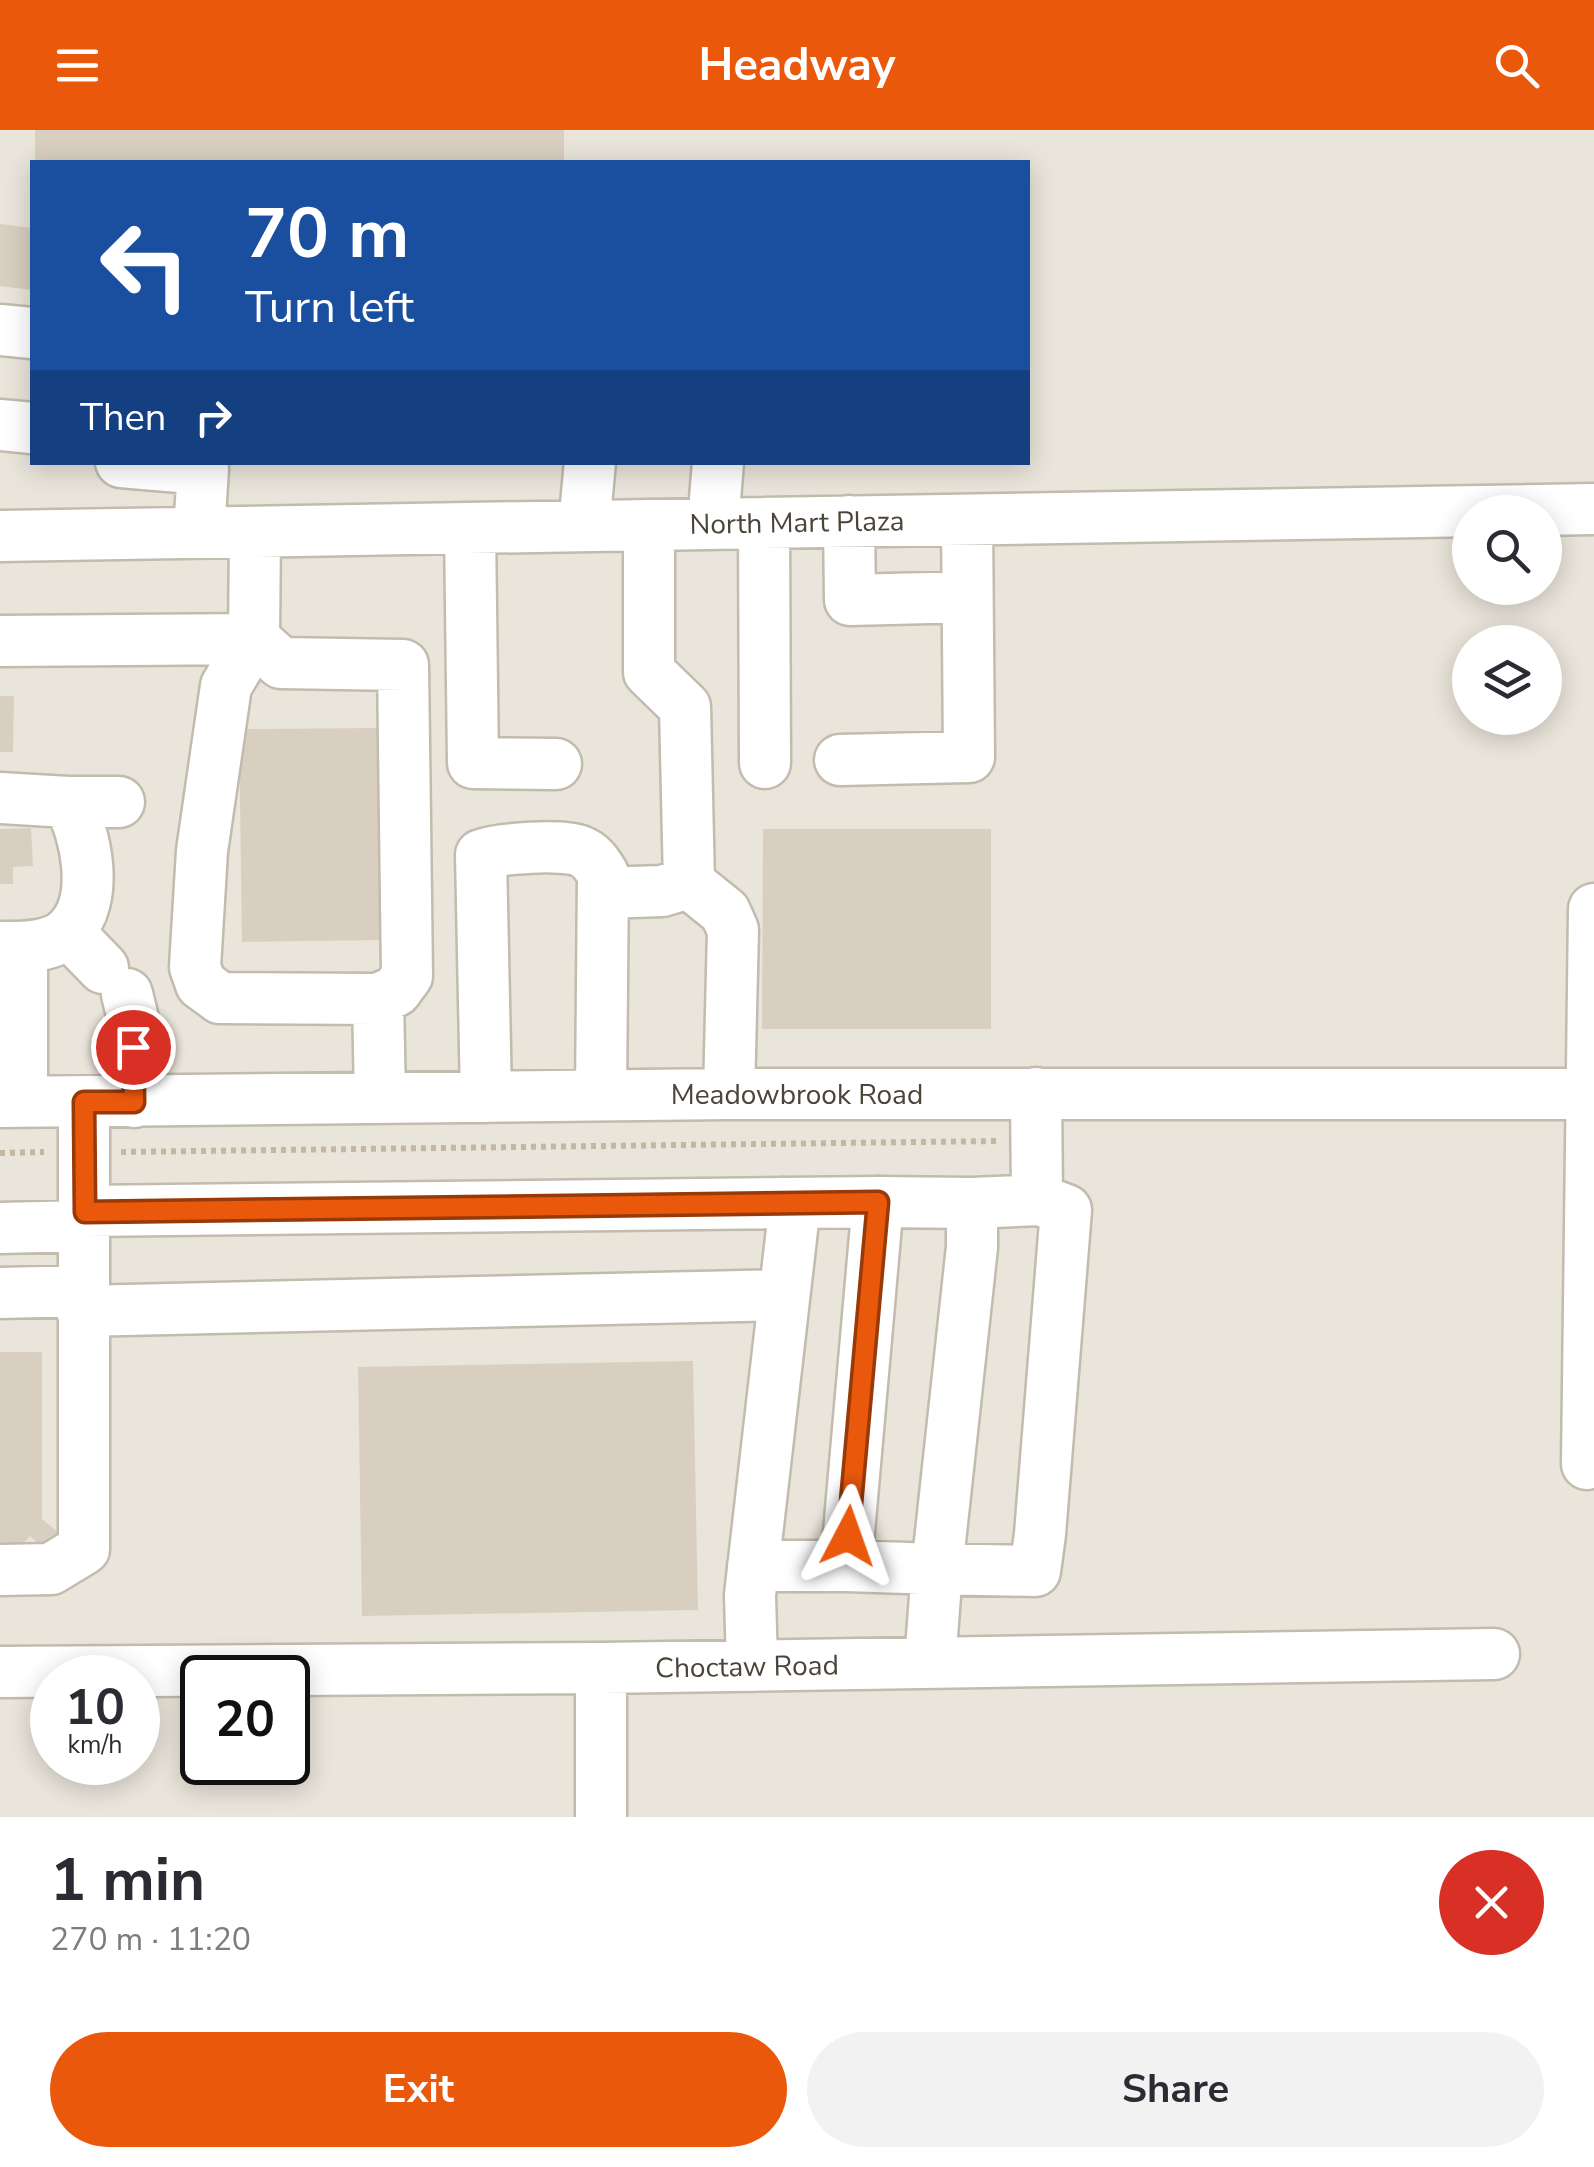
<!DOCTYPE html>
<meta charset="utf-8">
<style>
body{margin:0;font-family:"Nunito Sans",sans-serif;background:#f2f2f3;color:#2b2b33;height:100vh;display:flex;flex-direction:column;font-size:38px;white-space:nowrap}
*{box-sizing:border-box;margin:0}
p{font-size:32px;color:#7c7c81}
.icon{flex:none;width:55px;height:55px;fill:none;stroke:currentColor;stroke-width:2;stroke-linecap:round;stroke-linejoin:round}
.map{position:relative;height:1687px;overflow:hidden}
.details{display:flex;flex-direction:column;background:#fff;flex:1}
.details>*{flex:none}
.top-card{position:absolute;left:30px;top:30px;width:1000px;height:305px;border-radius:0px;box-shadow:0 5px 25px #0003;background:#1a4fa0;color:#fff;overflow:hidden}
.fabs{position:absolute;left:1452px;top:365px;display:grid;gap:20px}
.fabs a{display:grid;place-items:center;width:110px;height:110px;border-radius:50%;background:#fff;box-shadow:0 5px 25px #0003;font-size:50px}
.speed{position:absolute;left:30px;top:1525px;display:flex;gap:20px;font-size:50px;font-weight:700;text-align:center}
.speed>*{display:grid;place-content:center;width:130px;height:130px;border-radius:50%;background:#fff;box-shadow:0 5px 25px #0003;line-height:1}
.speed small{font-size:25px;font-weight:400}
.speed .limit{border:5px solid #111;border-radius:15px;background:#fff;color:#111}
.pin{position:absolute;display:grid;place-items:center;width:85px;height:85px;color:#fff;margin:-42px;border:5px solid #fff;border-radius:50%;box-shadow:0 2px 10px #0007}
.me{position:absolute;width:110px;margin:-55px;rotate:4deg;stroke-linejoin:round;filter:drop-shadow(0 0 8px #0008)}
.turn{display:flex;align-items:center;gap:35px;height:210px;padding:0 50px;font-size:45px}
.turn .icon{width:130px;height:130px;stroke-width:2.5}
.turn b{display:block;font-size:70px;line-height:85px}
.then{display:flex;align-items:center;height:95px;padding:0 50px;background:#0003;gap:20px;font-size:38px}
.round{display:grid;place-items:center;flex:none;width:105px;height:105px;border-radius:52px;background:#f2f2f3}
.headline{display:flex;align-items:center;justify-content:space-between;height:170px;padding:0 50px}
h1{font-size:60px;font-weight:700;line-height:75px}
.primary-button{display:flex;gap:20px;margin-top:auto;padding:20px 50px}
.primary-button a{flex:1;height:115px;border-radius:60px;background:#ea580c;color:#fff;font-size:40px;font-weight:700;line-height:115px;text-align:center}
.primary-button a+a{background:#f2f2f3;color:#2b2b33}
header{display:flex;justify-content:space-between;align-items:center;height:130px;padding:0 50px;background:#ea580c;color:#fff;font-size:45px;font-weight:700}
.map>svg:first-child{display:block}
</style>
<header><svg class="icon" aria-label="menu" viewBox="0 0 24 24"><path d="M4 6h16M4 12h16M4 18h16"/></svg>Headway<svg class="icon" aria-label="search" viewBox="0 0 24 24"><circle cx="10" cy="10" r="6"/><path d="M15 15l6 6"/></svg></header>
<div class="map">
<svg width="1594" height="1687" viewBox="0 0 1594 1687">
<rect width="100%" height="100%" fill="#f6f3ec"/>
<path fill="#eae5da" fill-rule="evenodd" d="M0,0H1594V1687H0ZM32,32H1028V332H32ZM1470,382H1545V458H1470ZM1470,512H1545V588H1470ZM52,1548H138V1632H52ZM202,1548H288V1632H202Z"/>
<path fill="#d8cfc1" d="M35,0H564V32H35Z
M0,94L32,98V160L0,156Z
M0,566H14L13,622H0Z
M379,598L381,810L242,812L239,599Z
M31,698L33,736L13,737V754H0V699Z
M763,699H991V899H762Z
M0,1222H42V1389L69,1411L51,1425L30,1406L14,1424H0Z
M693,1231L698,1480L362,1486L358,1237Z"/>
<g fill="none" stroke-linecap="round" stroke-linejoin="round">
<defs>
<path id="minor" d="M0,200L32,203
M0,295L32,298
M121,332L203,339L199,402
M849,391L850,470L967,467
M764,393L765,633
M713,394L718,332
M649,395V542L685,577L689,753L725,782L733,800L729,964
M584,396L590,332
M470,398L473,633L556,634
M255,402L254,509L226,556L202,721L195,837L201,854L220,868L378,869
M0,406L1594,379
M0,511L254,509L281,533L403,535L407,846L396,861L378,869L380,968
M840,630L969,627L967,390
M0,668L68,672C87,704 100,771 69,801C53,818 21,817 0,817
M68,672H119
M603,763L662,761L689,753
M69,803L103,838
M22,817V972
M127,864L133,889L134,972
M1036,963L1037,1070
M486,967L481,725C499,718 563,714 580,721C591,725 597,734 603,744L601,965
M0,972L729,964H1594
M85,1081L878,1072L972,1073V1117L937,1439L846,1436L878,1072
M0,1098L82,1096
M0,1163L81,1161
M82,1181L784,1165
M1587,1334L1594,779
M753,1436H846
M0,1440L51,1439L84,1419V972
M930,1533L937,1439L1035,1441L1040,1404L1066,1080L1040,1070L972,1073
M752,1536L750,1465L793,1091L783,1073
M601,1538V1687
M0,1542L601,1538L1494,1524"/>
</defs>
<use href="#minor" stroke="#c2bbae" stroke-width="55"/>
<path stroke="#c4b79f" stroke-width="6" stroke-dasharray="5 5" stroke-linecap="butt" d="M121,1022L998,1011
M0,1023L44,1022"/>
<use href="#minor" stroke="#fff" stroke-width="50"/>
</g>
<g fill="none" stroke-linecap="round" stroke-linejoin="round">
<defs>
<path id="route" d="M133,917L134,972H84L85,1082L878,1072L848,1406"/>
</defs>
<use href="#route" stroke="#983908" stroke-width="25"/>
<use href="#route" stroke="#ea580c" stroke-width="18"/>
</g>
<g text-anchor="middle" stroke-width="8" stroke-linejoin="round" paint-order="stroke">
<g font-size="28" fill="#4b4439" stroke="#fff">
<text transform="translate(797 392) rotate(-1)" y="10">North Mart Plaza</text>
<text x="797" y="974">Meadowbrook Road</text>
<text transform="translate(747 1536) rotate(-1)" y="10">Choctaw Road</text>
</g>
</g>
</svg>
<div class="fabs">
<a><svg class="icon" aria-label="search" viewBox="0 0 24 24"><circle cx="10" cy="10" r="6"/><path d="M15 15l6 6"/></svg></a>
<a><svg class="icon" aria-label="layers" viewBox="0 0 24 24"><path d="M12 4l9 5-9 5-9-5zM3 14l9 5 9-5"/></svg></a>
</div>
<div class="speed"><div>10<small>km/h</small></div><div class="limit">20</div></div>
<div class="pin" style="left:133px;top:917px;background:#d93025"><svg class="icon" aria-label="arrive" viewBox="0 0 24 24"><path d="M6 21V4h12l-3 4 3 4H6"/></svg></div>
<svg class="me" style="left:848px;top:1406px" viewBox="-20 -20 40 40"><path d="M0-17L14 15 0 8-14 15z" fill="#ea580c" stroke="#fff" stroke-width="4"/></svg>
<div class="top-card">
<div class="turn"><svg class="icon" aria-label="left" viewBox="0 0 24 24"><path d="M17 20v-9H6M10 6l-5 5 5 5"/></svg><div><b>70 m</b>Turn left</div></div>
<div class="then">Then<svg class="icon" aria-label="right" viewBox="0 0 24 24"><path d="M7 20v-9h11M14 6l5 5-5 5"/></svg></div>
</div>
</div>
<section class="details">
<div class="headline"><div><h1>1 min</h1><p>270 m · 11:20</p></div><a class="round" style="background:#d93025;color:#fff"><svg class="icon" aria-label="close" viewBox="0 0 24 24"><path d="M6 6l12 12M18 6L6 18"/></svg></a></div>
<div class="primary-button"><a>Exit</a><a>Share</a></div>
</section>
